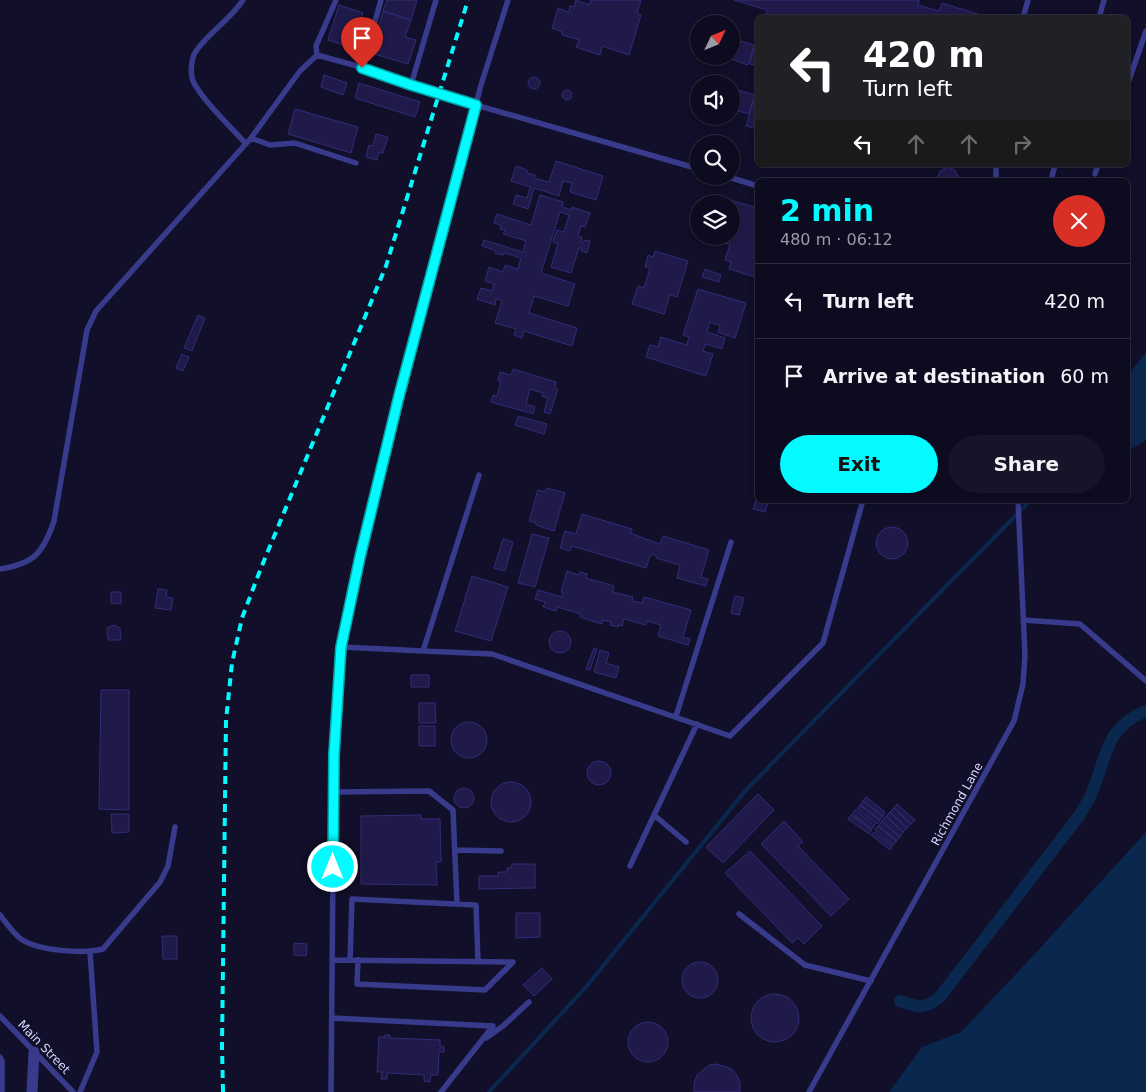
<!DOCTYPE html>
<meta charset="utf-8">
<style>
body{margin:0;font-family:"DejaVu Sans",sans-serif;background:#161428;color:#f1f3f6;height:100vh;display:flex;flex-direction:column;font-size:19px;white-space:nowrap}
*{box-sizing:border-box;margin:0}
p{font-size:16px;color:#9a9ba4}
.icon{flex:none;width:28px;height:28px;fill:none;stroke:currentColor;stroke-width:2;stroke-linecap:round;stroke-linejoin:round}
.map{position:relative;flex:1;overflow:hidden}
.details{position:absolute;left:755px;top:178px;width:375px;height:325px;display:flex;flex-direction:column;background:#0d0b1f;border-radius:8px;box-shadow:0 2px 8px #0003,0 0 0 1px #2d2b3d}
.details>*{flex:none}
.banner{position:absolute;left:755px;top:15px;width:375px;height:152px;border-radius:8px;box-shadow:0 2px 8px #0003,0 0 0 1px #2d2b3d;background:#202124;color:#fff;overflow:hidden}
.needle{width:32px;rotate:47deg}
.buttons{position:absolute;left:690px;top:15px;display:grid;gap:10px}
.buttons a{display:grid;place-items:center;width:50px;height:50px;border-radius:50%;background:#0d0b1f;box-shadow:0 2px 8px #0003,0 0 0 1px #2d2b3d;font-size:25px}
.pin{position:absolute;display:grid;place-items:center;width:42px;height:42px;color:#fff;margin:-51px -21px;border-radius:50% 50% 50% 0;rotate:-45deg;box-shadow:0 0 5px #0007}
.pin .icon{rotate:45deg}
.me{position:absolute;width:55px;margin:-28px;rotate:0deg;stroke-linejoin:round;filter:drop-shadow(0 0 4px #0008)}
.turn{display:flex;align-items:center;gap:18px;height:105px;padding:0 25px;font-size:22px}
.turn .icon{width:65px;height:65px;stroke-width:2.5}
.turn b{display:block;font-size:35px;line-height:42px}
.lanes{display:flex;align-items:center;height:48px;padding:0 25px;background:#0003;justify-content:center;gap:25px;direction:ltr}
.lanes .off{opacity:.35}
.round{display:grid;place-items:center;flex:none;width:52px;height:52px;border-radius:26px;background:#161428}
.summary{display:flex;align-items:center;justify-content:space-between;height:85px;padding:0 25px}
h1{font-size:30px;font-weight:800;line-height:38px;color:#03fbff}
.cta{display:flex;gap:10px;margin-top:auto;padding:10px 25px}
.cta a{flex:1;height:58px;border-radius:30px;background:#03fbff;color:#111;font-size:20px;font-weight:800;line-height:58px;text-align:center}
.cta a+a{background:#161428;color:#f1f3f6}
ul{padding:0;list-style:none}
li{display:flex;align-items:center;gap:15px;height:75px;padding:0 25px;border-top:1px solid #2d2b3d}
li div{flex:1}
li b{display:block;font-size:19px}
li em{font-style:normal}
.map>svg:first-child{display:block}
</style>
<div class="map">
<svg width="1146" height="1092" viewBox="0 0 1146 1092">
<rect width="100%" height="100%" fill="#110f29"/>
<path fill="#0a284d" d="M1146,352V440L1128,451V375Z
M1146,832V1092H889L922,1047L961,1032L1032,957Z"/>
<g fill="none" stroke-linecap="round" stroke-linejoin="round">
<path stroke="#0a284d" stroke-width="4" d="M489,1092L586,987L746,790L1031,500"/>
<path stroke="#0a284d" stroke-width="12" d="M900,1001C918,1007 923,1010 939,998L1079,816C1084,808 1089,800 1092,792C1107,757 1105,727 1146,711"/>
</g>
<path fill="#201a4b" stroke="#342b78" d="M387,0H417L411,20L383,11Z
M576,0L589,5L591,0H641L637,13L641,15L629,55L602,46L600,55L576,47L579,40L562,35V32L552,28L558,8L569,12L570,6L574,7Z
M734,0H919L918,5L939,11L942,3L987,17L765,18L767,10Z
M339,5L363,13L352,48L328,40Z
M383,11L411,20L405,37L416,40L408,64L371,53Z
M731,38L754,45L748,65L722,56H731Z
M758,41V66L750,64L754,47H756Z
M324,75L347,83L343,95L321,87Z
M528 83a6 6 0 1 1 12 0a6 6 0 1 1-12 0Z
M359,83L420,102L415,117L355,98Z
M731,88L755,95L749,114L731,109Z
M562 95a5 5 0 1 1 10 0a5 5 0 1 1-10 0Z
M755,95L758,96V129L746,126Z
M295,109L358,127L351,153L288,134Z
M376,134L388,137L383,153L379,152L377,160L366,157L369,145L373,146Z
M556,161L603,176L596,200L570,192L572,183L563,181L559,196L534,188L528,209L513,204L516,195L527,198L530,187L511,181L516,166L527,170V173L535,175L534,178L549,182Z
M947,167L955,170L959,180H937L940,171Z
M540,195L563,202L562,207L572,210V207L590,213L585,227L581,226L578,236L582,237L581,241L584,242L585,240L590,241L587,253L581,251L582,248H579L571,273L551,267L558,244L553,242L557,230L564,232L569,215L560,212L541,273L575,284L568,306L534,296L529,313L577,328L572,346L524,331L522,338L514,335L516,329L495,323L502,301L496,299L495,305L477,299L481,288L492,291L494,284L485,281L489,267L503,272L505,265L518,269L521,258L504,253L503,255L495,253L496,251L482,246L484,240L523,252L526,241L503,234L505,230L500,229L501,225L494,223L497,214L531,225Z
M730,200L758,208V278L729,269L731,262L725,260L730,244L725,243L727,236H731Z
M655,251L688,261L677,297L670,295L664,314L632,304L638,286L644,288L650,268L645,267L648,255L653,257Z
M705,269L721,275L719,282L702,277Z
M698,289L746,303L735,338L718,332L720,326L710,322L707,332L725,338L722,349L705,344L703,351L713,354L706,376L646,357L650,345L658,347L661,337L687,345L689,337L683,335Z
M198,315L205,318L192,351L184,348Z
M182,354L189,357L183,371L176,368Z
M513,369L556,382L555,388L558,389L550,414L544,412L548,398L542,396L543,393L530,389L526,404L535,407L533,414L491,402L493,395L497,396L501,381L498,380L500,372L511,375Z
M518,416L547,424L544,434L515,425Z
M547,488L565,493L554,531L536,525V523L529,521L538,490L545,492Z
M758,495V500H769L765,512L753,509Z
M582,514L632,529L630,533L660,544L663,536L709,550L701,577L708,579L706,586L677,578L680,565L656,558L657,556L651,554L646,568L572,546L570,551L560,548L565,531L576,534Z
M876 543a16 16 0 1 1 32 0a16 16 0 1 1-32 0Z
M532,534L549,538L535,587L518,583Z
M503,539L513,542L505,571L494,568Z
M567,571L579,575L580,572L587,574L586,578L614,586L613,592L633,597L632,601L642,603L644,597L691,610L683,637L690,639L688,645L658,636L661,625L647,621L646,625L624,619L622,626L618,625V627L610,625L611,622L603,620L602,624L580,617L581,614L558,607L556,611L543,607L545,602L535,599L538,590L562,597L563,592H561Z
M472,576L508,587L491,641L455,631Z
M158,589L167,590L166,597L173,598L171,610L155,608Z
M111,592H121V604L111,603Z
M735,596L744,598L739,615L731,613Z
M114,625L120,628L121,640H108L107,628Z
M549 642a11 11 0 1 1 22 0a11 11 0 1 1-22 0Z
M594,648L597,649L590,670L586,669Z
M600,650L609,653L606,663L619,667L616,678L594,672Z
M411,675H429V687H411Z
M101,690H129V810L99,809Z
M419,703H435L436,723H419Z
M451 740a18 18 0 1 1 36 0a18 18 0 1 1-36 0Z
M419,726H435V746H419Z
M587 773a12 12 0 1 1 24 0a12 12 0 1 1-24 0Z
M491 802a20 20 0 1 1 40 0a20 20 0 1 1-40 0Z
M454 798a10 10 0 1 1 20 0a10 10 0 1 1-20 0Z
M758,794L774,810L723,863L706,847Z
M866,797L885,812L883,816L863,801Z
M863,801L883,816L880,820L860,805Z
M897,804L915,820L911,824L894,808Z
M860,805L880,820L877,824L857,809Z
M894,808L911,824L907,828L890,812Z
M855,810L875,825L872,829L852,814Z
M890,812L907,828L903,832L886,816Z
M111,814H129V832L112,833Z
M421,815V819H440L441,862H436L437,885L361,884V816Z
M851,815L872,830L869,834L848,819Z
M886,816L903,832L900,837L882,821Z
M784,821L803,842L798,846L849,899L831,916L761,844Z
M882,821L900,837L896,841L878,826Z
M878,826L897,841L893,845L875,830Z
M874,832L892,846L890,850L871,835Z
M750,851L822,926L804,944L798,938L792,943L725,873Z
M512,864H535V888L479,889V876H498V872H507V868H511Z
M516,913H540V937L516,938Z
M162,936H177V959H163Z
M294,943L307,944L306,956L294,955Z
M682 980a18 18 0 1 1 36 0a18 18 0 1 1-36 0Z
M542,968L552,979L534,996L523,985Z
M751 1018a24 24 0 1 1 48 0a24 24 0 1 1-48 0Z
M628 1042a20 20 0 1 1 40 0a20 20 0 1 1-40 0Z
M385,1035H390V1038L440,1040V1046L444,1047V1052H439L438,1075H431L430,1082L424,1081V1075L387,1073V1079H381L382,1072H377L379,1037H385Z
M717,1064L732,1069L737,1076L740,1083V1092H694V1083L697,1075L709,1065Z"/>
<g fill="none" stroke-linecap="round" stroke-linejoin="round">
<path stroke="#383b8b" stroke-width="5.5" d="M243,0C230,20 209,32 196,51C191,58 190,74 193,81C202,100 231,127 246,144
M1023,18L1028,0
M1099,18L1104,0
M317,55L316,46L336,0
M362,67L381,0
M1128,83L1146,31
M411,85L436,0
M251,138L270,145L295,143L356,163
M1095,174L1098,165
M725,176L758,186
M996,180V165
M1051,180L1055,165
M0,569C34,564 43,553 54,521L87,330L96,311L251,138L300,71L317,55L375,71L448,97L699,169
M1023,620L1080,624L1146,681
M341,647L423,651L479,475
M423,651L492,654L730,736L823,643L863,500
M676,716L731,542
M333,792L429,791L453,810L457,904
M654,815L686,842
M455,850L501,851
M630,866L697,724
M739,914L805,965L871,981
M0,915C6,923 13,933 21,939C38,951 83,954 103,949L160,882L168,866L175,827
M332,960L513,962L485,990L357,984L358,960
M350,960L352,899L476,905L478,962
M0,1016L73,1092
M332,1018L493,1026L441,1092
M486,1038L503,1026L529,1002
M0,1057L2,1061V1092
M80,1092L97,1052L90,952
M331,1092L334,753L341,647L360,557L399,396L481,85L508,0
M809,1092L1014,721L1023,684L1025,655L1018,500"/>
<path stroke="#383b8b" stroke-width="11" d="M32,1092L34,1052"/>
<path stroke="#03fbff" stroke-width="4" stroke-dasharray="8 6" stroke-linecap="butt" d="M223,1092L222,1046L226,720L232,663L242,618L261,568L386,266L468,0"/>
</g>
<g fill="none" stroke-linecap="round" stroke-linejoin="round">
<defs>
<path id="route" d="M333,867L334,754L341,647L360,557L399,396L476,105L411,85L362,68"/>
</defs>
<use href="#route" stroke="#02a3a6" stroke-width="12"/>
<use href="#route" stroke="#03fbff" stroke-width="9"/>
</g>
<g text-anchor="middle" stroke-width="4" stroke-linejoin="round" paint-order="stroke">
<g font-size="12" fill="#d9d7ff" stroke="#110f29">
<text transform="translate(957 804) rotate(-61)" y="4">Richmond Lane</text>
<text transform="translate(44 1047) rotate(46)" y="4">Main Street</text>
</g>
</g>
</svg>
<div class="buttons">
<a><svg class="needle" viewBox="-14 -14 28 28"><path d="M0-13l5 13h-10z" fill="#e53935"/><path d="M0 13l5-13h-10z" fill="#9a9ba4"/></svg></a>
<a><svg class="icon" aria-label="sound" viewBox="0 0 24 24"><path d="M4 9h4l5-4v14l-5-4H4zM17 9q2 3 0 6"/></svg></a>
<a><svg class="icon" aria-label="search" viewBox="0 0 24 24"><circle cx="10" cy="10" r="6"/><path d="M15 15l6 6"/></svg></a>
<a><svg class="icon" aria-label="layers" viewBox="0 0 24 24"><path d="M12 4l9 5-9 5-9-5zM3 14l9 5 9-5"/></svg></a>
</div>
<div class="pin" style="left:362px;top:68px;background:#d93025"><svg class="icon" aria-label="arrive" viewBox="0 0 24 24"><path d="M6 21V4h12l-3 4 3 4H6"/></svg></div>
<svg class="me" style="left:333px;top:867px" viewBox="-20 -20 40 40"><circle r="17" fill="#03fbff" stroke="#fff" stroke-width="3"/><path d="M0-11L8 9 0 5-8 9z" fill="#fff"/></svg>
<div class="banner">
<div class="turn"><svg class="icon" aria-label="left" viewBox="0 0 24 24"><path d="M17 20v-9H6M10 6l-5 5 5 5"/></svg><div><b>420 m</b>Turn left</div></div>
<div class="lanes"><svg class="icon" aria-label="left" viewBox="0 0 24 24"><path d="M17 20v-9H6M10 6l-5 5 5 5"/></svg><svg class="icon off" aria-label="ahead" viewBox="0 0 24 24"><path d="M12 20V5M6 11l6-6 6 6"/></svg><svg class="icon off" aria-label="ahead" viewBox="0 0 24 24"><path d="M12 20V5M6 11l6-6 6 6"/></svg><svg class="icon off" aria-label="right" viewBox="0 0 24 24"><path d="M7 20v-9h11M14 6l5 5-5 5"/></svg></div>
</div>
<section class="details">
<div class="summary"><div><h1>2 min</h1><p>480 m · 06:12</p></div><a class="round" style="background:#d93025;color:#fff"><svg class="icon" aria-label="close" viewBox="0 0 24 24"><path d="M6 6l12 12M18 6L6 18"/></svg></a></div>
<ul>
<li><svg class="icon" aria-label="left" viewBox="0 0 24 24"><path d="M17 20v-9H6M10 6l-5 5 5 5"/></svg><div><b>Turn left</b></div><em>420 m</em></li>
<li><svg class="icon" aria-label="arrive" viewBox="0 0 24 24"><path d="M6 21V4h12l-3 4 3 4H6"/></svg><div><b>Arrive at destination</b></div><em>60 m</em></li>
</ul>
<div class="cta"><a>Exit</a><a>Share</a></div>
</section>
</div>
